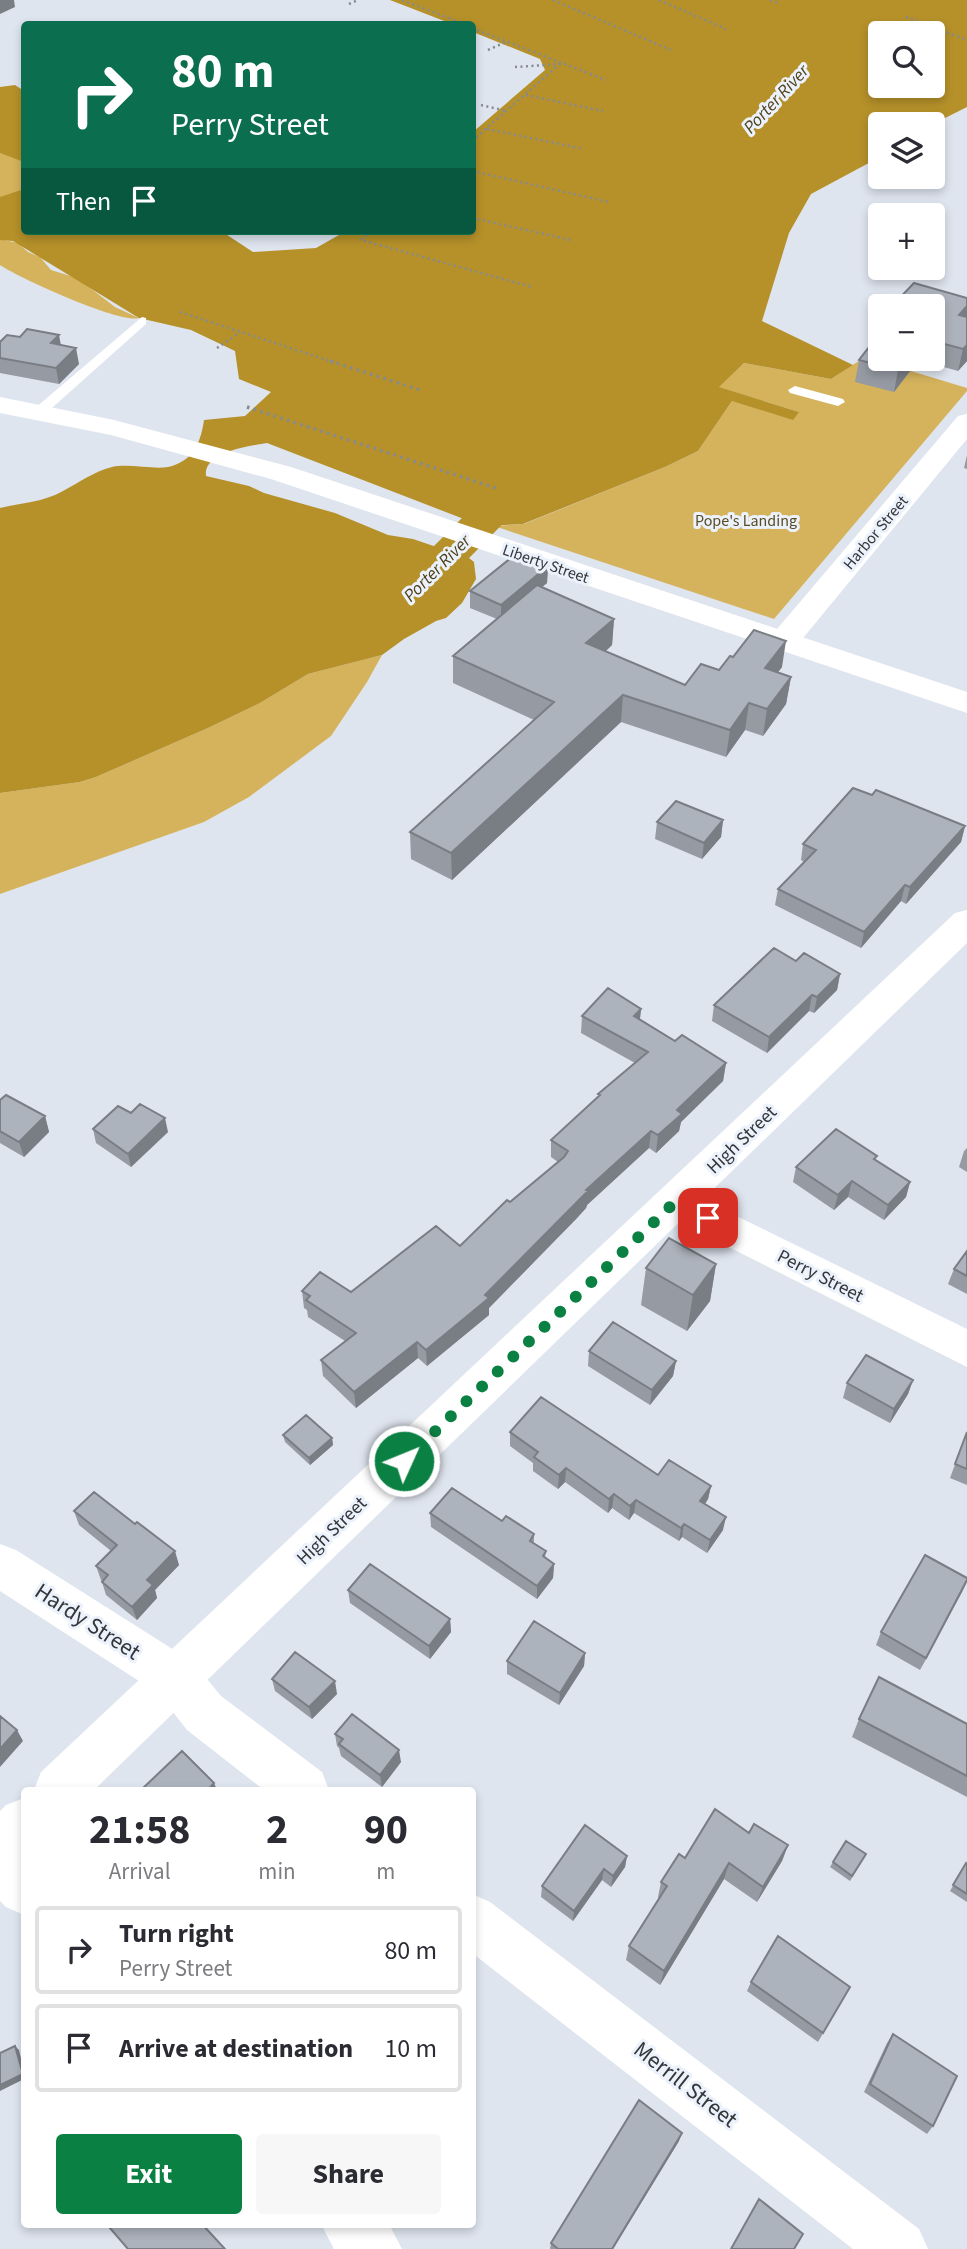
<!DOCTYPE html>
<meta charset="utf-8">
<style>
body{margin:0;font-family:"Source Sans 3",sans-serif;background:#f7f7f7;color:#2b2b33;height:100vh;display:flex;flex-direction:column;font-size:26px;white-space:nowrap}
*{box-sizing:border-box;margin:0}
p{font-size:23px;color:#7c7c81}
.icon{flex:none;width:38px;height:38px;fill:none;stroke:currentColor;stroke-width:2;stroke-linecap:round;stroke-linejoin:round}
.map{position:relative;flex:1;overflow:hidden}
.details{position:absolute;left:21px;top:1787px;width:455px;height:441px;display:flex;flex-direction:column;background:#fff;border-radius:7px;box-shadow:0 4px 10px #0003}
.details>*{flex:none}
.guide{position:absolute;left:21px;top:21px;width:455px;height:214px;border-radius:7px;box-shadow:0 4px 10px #0003;background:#0b6e4f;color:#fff;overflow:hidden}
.controls{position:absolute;left:868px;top:21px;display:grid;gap:14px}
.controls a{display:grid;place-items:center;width:77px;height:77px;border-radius:7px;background:#fff;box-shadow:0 4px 10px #0003;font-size:35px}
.pin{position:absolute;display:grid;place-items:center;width:60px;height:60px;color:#fff;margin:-30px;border-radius:14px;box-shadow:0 4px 10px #0006}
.me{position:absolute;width:77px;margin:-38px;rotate:46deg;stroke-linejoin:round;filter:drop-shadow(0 0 5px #0008)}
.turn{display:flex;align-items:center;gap:24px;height:147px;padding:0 35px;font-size:32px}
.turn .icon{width:91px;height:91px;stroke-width:2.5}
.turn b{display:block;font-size:49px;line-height:60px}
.then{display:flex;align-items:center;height:66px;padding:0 35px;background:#0003;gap:14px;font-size:26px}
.eta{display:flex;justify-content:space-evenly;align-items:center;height:119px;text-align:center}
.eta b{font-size:42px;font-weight:700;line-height:49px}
.primary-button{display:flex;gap:14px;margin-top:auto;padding:14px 35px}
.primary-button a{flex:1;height:80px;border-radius:7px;background:#0b8043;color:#fff;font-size:28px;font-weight:700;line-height:80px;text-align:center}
.primary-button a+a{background:#f7f7f7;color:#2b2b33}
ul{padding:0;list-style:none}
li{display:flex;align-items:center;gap:21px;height:88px;margin:0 14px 10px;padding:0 21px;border:4px solid #e1e1e2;border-radius:7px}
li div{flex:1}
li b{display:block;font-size:26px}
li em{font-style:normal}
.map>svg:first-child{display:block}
</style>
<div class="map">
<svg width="967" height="2249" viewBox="0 0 967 2249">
<rect width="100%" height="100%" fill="#dfe5ef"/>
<path fill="#d5b35d" d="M0,153L24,158V191L0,199Z
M0,239L18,243L28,252L40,257L51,270L77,278L115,307L139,318C120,324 19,278 0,265Z
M865,357L967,388V391L774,619L494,526L524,524L665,467L698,451L732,401L799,412L718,387L744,363L831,379Z
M382,655L367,682L331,736L249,797L204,822L0,894V793L80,782L96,777L208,728L260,703L308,674Z"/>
<path fill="#b6912a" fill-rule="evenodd" d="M390,0H967V107L933,124H880V157L811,194L789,233L762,321L853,365L831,379L744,363L719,387L799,412L793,420L732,401L698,451L665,467L523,524L482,526L267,443C249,446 203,452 206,476L249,486L264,493L335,513L388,535L413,539L469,558L474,562L476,579L462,603L446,618L436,621L404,639L382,655L308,674L260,703L208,728L96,777L80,782L0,793V508C21,503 44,502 63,491C80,482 93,472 112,467C131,463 158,471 172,466C195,459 201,440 204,420L245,416L271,392L239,379L235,351L191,330L139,318L13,241L0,240V197L24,189V231H221L253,252L316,248L346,231H472L473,132L545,70L540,59L473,32L472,24H452ZM880,33H933V86H880Z
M15,85L24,91V162L0,153V87Z"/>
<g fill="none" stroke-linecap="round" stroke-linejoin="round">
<path fill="#b6912a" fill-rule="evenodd" d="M533,458L547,461L553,470L547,479L413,615L398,619L383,615L376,606L383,597L519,461Z"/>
<path stroke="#868a91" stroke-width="2.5" stroke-dasharray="2 3.5" stroke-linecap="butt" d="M402,0L464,24
M553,0L671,50
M659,0L726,29
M770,0L778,3
M349,4L358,0
M906,17L967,40
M472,28L606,80
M488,50L506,42
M515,67L560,64
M526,95L603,111
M481,105L507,111
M487,129L584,149
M472,141L561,63
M472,171L609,202
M472,218L571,240
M371,231L361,240L532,287
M180,312L336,363
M217,348L240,332"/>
<path stroke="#868a91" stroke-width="3.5" stroke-dasharray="2.5 4.5" stroke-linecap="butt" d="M330,361L423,391
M247,407L499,489"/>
<path fill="#fff" fill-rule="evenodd" d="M142,317L146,318V324L44,415H34V409Z
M795,386L843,399L845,402L838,406L790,393L788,390Z"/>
<path fill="#fff" fill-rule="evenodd" d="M967,414V439L794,649L783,651L772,649L768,642L772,635L958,416Z
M675,1186L967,1329V1367L661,1213L655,1202L661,1191Z
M0,1544L16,1550L193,1662L221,1696L322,1772L329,1790H264L187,1730L159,1694L0,1591Z
M0,1839L18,1846L24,1853V1915L6,1907L0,1901Z
M472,1894L490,1902L919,2229L928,2249H853L472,1953Z
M321,2224H389L402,2249H334Z"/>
<path fill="#fff" fill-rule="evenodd" d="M0,397L114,420L291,467L967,692V713L271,479L111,435L0,413Z"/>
<path fill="#fff" fill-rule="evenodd" d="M967,910V943L94,1790H34L41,1772L955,913Z
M24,1798V1858L18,1865L0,1872V1811L6,1805Z"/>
</g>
<path fill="#959aa3" d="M967,298V361L958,371L919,360L894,392L855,382L859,360L872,344L875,324L880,318V359H933V306Z
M0,342L61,345L79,364L59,384L0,373Z
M967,455V469L964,468Z
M548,566L547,583L542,587L614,619L612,645L606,651L685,685L719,670L782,667L777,673L791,677L786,704L763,736L745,730L726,757L621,722L452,880L411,859L410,832L534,720L453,683V656L497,619L470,608V591Z
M872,795L965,826L961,842L906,904L901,901L861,948L775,905L778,889L804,862L801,860L803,844Z
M723,820L721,837L702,859L655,839L657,822Z
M796,961L840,974L837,990L814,1013L809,1011L767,1053L712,1021L714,1005Z
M641,1009L640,1019L675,1041L726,1063L723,1081L681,1122L679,1131L656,1153L649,1148L587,1205L586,1208L577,1218L489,1308V1315L427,1366L418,1358L356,1408L323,1376L321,1360L345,1341L308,1317L307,1310L304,1308L302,1291L351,1292L460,1246L558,1162L551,1157V1140L598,1097V1094L635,1063L581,1033L582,1016Z
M0,1100L45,1116L49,1132L24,1157L0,1143Z
M93,1129L168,1132L131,1167L96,1143Z
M967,1148V1172L959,1167L964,1151Z
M876,1160L910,1182L906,1197L884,1220L848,1197L834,1210L793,1182L796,1167Z
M967,1251V1294L948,1284L954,1269Z
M716,1264L710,1301L687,1331L641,1305L646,1268Z
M589,1351L676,1361L673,1376L650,1405L588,1366Z
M913,1380L908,1394L890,1423L843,1398L847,1383Z
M510,1432L658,1475L711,1486L708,1499L705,1504L723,1530L707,1553L682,1537L679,1541L634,1513L629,1520L612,1508L608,1513L565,1482L558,1489L533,1471V1463L510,1446Z
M967,1432V1485L950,1478Z
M283,1435L332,1438L333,1445L310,1465L285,1442Z
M74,1511L179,1565L155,1590L157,1598L137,1620L106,1595L102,1582V1581L101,1580L96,1566L111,1551L79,1525Z
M430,1513L502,1521L534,1534V1543L546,1551L545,1558L554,1564L553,1578L537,1599L431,1527Z
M967,1581L920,1670L876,1645L881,1632Z
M348,1590L450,1619L451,1632L430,1659L350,1603Z
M585,1653L584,1666L559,1705L507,1674V1661Z
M272,1679L337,1694L312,1719L275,1691Z
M859,1719L967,1724V1797L852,1737Z
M335,1734L401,1762L382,1787L341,1756L339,1748L337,1746Z
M749,1833L788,1845L782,1861L757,1902L724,1879L660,1985L626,1960L629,1946L659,1898L658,1897L661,1882L685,1858Z
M627,1856L625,1867L611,1887L602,1880L573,1921L541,1897L542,1886Z
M863,1860L850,1881L830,1867L833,1862Z
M966,1863L967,1864V1902L950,1891Z
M751,1982L850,1987L818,2042L747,1991Z
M893,2034L933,2126L927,2134L864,2092L887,2043Z
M679,2141L613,2249H550L551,2243Z"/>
<path fill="#797d84" d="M0,0H14L15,7L0,14Z
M967,306V322L959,315Z
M59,335L62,351L51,343Z
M967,345V361L958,371L963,349Z
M76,348L79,364L59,384L56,368Z
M907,359H919L894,392L898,370Z
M548,566L547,583L501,621V605Z
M614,619L612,645L585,670L586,643Z
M786,641L782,667L761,695L765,668Z
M791,677L786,704L763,736L767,709Z
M623,695L621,722L452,880L451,853Z
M749,703L745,730L726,757L730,730Z
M723,820L721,837L702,859L704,843Z
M965,826L961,842L906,904L910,887Z
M905,885L901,901L861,948L864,932Z
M840,974L837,990L814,1013L817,997Z
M812,995L809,1011L767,1053L769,1037Z
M641,1009L639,1027L634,1016Z
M726,1063L723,1081L681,1122L679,1131L656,1153L658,1135L677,1110Z
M45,1116L49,1132L24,1157L19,1142Z
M165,1118L168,1132L131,1167L128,1154Z
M651,1131L649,1148L587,1205L586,1208L577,1218L489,1308V1315L427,1366L426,1350L485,1295L586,1190Z
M852,1181L848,1197L834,1210L838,1195Z
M910,1182L906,1197L884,1220L888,1205Z
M716,1264L710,1301L687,1331L693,1295Z
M417,1342L418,1358L356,1408L354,1392Z
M676,1361L673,1376L650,1405L652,1390Z
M913,1380L908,1394L890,1423L894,1409Z
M332,1438L333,1445L310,1465L309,1458Z
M566,1468L565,1482L558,1489L559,1475Z
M711,1486L708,1499L698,1514L700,1501Z
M614,1494L612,1508L608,1513L609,1499Z
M636,1500L634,1513L629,1520L630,1506Z
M726,1517L723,1530L707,1553L710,1540Z
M684,1524L682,1537L679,1541L681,1528Z
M175,1551L179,1565L155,1590L157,1598L137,1620L132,1607L147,1580Z
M554,1564L553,1578L537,1599V1586Z
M967,1581L962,1592L920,1670L926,1658Z
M450,1619L451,1632L430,1659L429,1646Z
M585,1653L584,1666L559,1705L560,1693Z
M335,1681L337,1694L312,1719L309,1707Z
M17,1730L23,1741L0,1767V1749Z
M399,1750L401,1762L382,1787L380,1775Z
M214,1783L217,1790H208Z
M788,1845L782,1861L757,1902L763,1887Z
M627,1856L625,1867L611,1887L613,1876Z
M729,1863L724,1879L660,1985L664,1971Z
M604,1869L602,1880L573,1921L574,1911Z
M15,2046L19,2050L24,2071V2079L0,2091V2085Z
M682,2133L679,2141L613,2249H612Z"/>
<path fill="#adb3bd" stroke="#797d84" stroke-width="2" d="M914,283L967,298V306L959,315L967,317V345L963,349L933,341V306H892Z
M880,318V326L875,324Z
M27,329L59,335L51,343L76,348L56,368L0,358V342L7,335L20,337Z
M880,333V359H907L898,370L859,360Z
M517,553L548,566L501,605L470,591Z
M537,585L614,619L586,643L685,685L701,664L719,670L730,656L733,657L754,630L786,641L765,668L791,677L767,709L749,703L730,730L623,695L451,853L410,832L554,702L453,656Z
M853,788L872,795L876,790L965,826L910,887L905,885L864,932L778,889L816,850L803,844Z
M676,801L723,820L704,843L657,822Z
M774,948L796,961L804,953L840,974L817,997L812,995L769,1037L714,1005Z
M608,988L641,1009L634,1016L675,1041L682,1035L726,1063L677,1110L682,1114L658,1135L651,1131L586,1190L588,1191L578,1201L485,1295L489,1298L426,1350L417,1342L354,1392L321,1360L356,1333L306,1300L310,1296L302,1291L320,1272L351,1292L436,1226L460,1246L507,1200L510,1202L564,1157L568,1151L551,1140L600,1095L598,1094L648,1052L582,1016Z
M6,1095L45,1116L19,1142L0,1131V1100Z
M140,1104L165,1118L128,1154L93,1129L118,1106L131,1113Z
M836,1129L877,1156L874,1159L910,1182L888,1205L852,1181L838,1195L796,1167Z
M669,1238L716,1264L693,1295L646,1268Z
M967,1251V1276L954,1269Z
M613,1322L676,1361L652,1390L589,1351Z
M866,1355L913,1380L894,1409L847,1383Z
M541,1397L658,1475L669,1460L711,1486L700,1501L726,1517L710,1540L684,1524L681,1528L636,1500L630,1506L614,1494L609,1499L566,1468L559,1475L534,1457L538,1452L510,1432Z
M306,1415L332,1438L309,1458L283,1435Z
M967,1432V1469L955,1464Z
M452,1488L502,1521L506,1516L534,1534L530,1541L546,1551L543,1556L554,1564L537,1586L430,1513Z
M94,1492L135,1524L137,1522L175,1551L147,1580L153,1585L132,1607L102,1582L108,1575L96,1566L117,1545L74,1511Z
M925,1555L967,1578V1580L926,1658L881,1632Z
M370,1564L450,1619L429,1646L348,1590Z
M534,1621L585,1653L560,1693L507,1661Z
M295,1652L335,1681L309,1707L272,1679Z
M879,1677L967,1724V1776L859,1719Z
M352,1714L399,1750L380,1775L339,1744L343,1739L335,1734Z
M0,1716L17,1730L0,1749Z
M182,1751L214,1783L208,1790H141Z
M715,1809L749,1833L754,1824L788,1845L763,1887L729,1863L664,1971L629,1946L667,1886L661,1882L679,1854L685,1858Z
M585,1825L627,1856L613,1876L604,1869L574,1911L542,1886Z
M846,1841L866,1854L852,1876L833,1862Z
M966,1863L967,1864V1894L953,1885Z
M778,1936L850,1987L823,2033L751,1982Z
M893,2034L957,2076L933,2126L870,2084Z
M15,2046L23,2074L0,2085V2053Z
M639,2100L682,2133L612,2249H558L551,2243Z
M759,2199L803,2234L794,2249H731Z
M111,2224H202L225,2249H128L109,2227Z"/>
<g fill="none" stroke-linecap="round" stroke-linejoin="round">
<path stroke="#0b8043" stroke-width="12" stroke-dasharray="0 21.6" d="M404,1461L675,1202L708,1218"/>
</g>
<g text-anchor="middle" stroke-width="6" stroke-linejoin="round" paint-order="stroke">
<g font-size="16" fill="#5b4b23" stroke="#ecf2fc">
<text x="746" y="526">Pope's Landing</text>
</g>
<g font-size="16" fill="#34363a" stroke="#ecf2fc">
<text transform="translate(875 532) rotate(-50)" y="6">Harbor Street</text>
<text transform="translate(546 563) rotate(19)" y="6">Liberty Street</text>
</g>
<g font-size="18" font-style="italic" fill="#4f4017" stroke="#ecf2fc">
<text transform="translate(776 99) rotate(-47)" y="6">Porter River</text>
<text transform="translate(437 568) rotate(-45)" y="6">Porter River</text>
</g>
<g font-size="19" fill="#34363a" stroke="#ecf2fc">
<text transform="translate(741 1139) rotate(-44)" y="7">High Street</text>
<text transform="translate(821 1275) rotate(27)" y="7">Perry Street</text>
<text transform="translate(331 1530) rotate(-44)" y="7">High Street</text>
</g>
<g font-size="23" fill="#34363a" stroke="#ecf2fc">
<text transform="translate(88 1621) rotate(33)" y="8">Hardy Street</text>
<text transform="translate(686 2084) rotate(38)" y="8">Merrill Street</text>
</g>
</g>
</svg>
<div class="controls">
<a><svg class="icon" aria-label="search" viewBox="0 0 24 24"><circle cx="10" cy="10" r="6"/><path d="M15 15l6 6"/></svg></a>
<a><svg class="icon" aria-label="layers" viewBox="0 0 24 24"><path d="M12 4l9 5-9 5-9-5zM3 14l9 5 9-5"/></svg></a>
<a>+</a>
<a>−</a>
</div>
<div class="pin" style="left:708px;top:1218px;background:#d93025"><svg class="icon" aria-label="arrive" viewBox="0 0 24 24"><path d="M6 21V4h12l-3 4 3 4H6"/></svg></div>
<svg class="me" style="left:404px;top:1461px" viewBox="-20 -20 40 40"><circle r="17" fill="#0b8043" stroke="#fff" stroke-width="3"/><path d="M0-11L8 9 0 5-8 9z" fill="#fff"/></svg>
<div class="guide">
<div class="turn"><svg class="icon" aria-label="right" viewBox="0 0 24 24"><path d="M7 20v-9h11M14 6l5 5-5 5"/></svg><div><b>80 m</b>Perry Street</div></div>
<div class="then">Then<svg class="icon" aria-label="arrive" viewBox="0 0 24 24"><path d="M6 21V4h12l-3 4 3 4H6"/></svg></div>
</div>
<section class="details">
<div class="eta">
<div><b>21:58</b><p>Arrival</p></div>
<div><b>2</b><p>min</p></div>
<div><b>90</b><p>m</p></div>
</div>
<ul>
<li><svg class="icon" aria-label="right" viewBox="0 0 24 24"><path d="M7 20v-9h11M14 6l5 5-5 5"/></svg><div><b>Turn right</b><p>Perry Street</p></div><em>80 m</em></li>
<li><svg class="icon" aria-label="arrive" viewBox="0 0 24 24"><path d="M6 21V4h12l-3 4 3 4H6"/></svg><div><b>Arrive at destination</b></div><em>10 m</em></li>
</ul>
<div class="primary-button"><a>Exit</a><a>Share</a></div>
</section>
</div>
